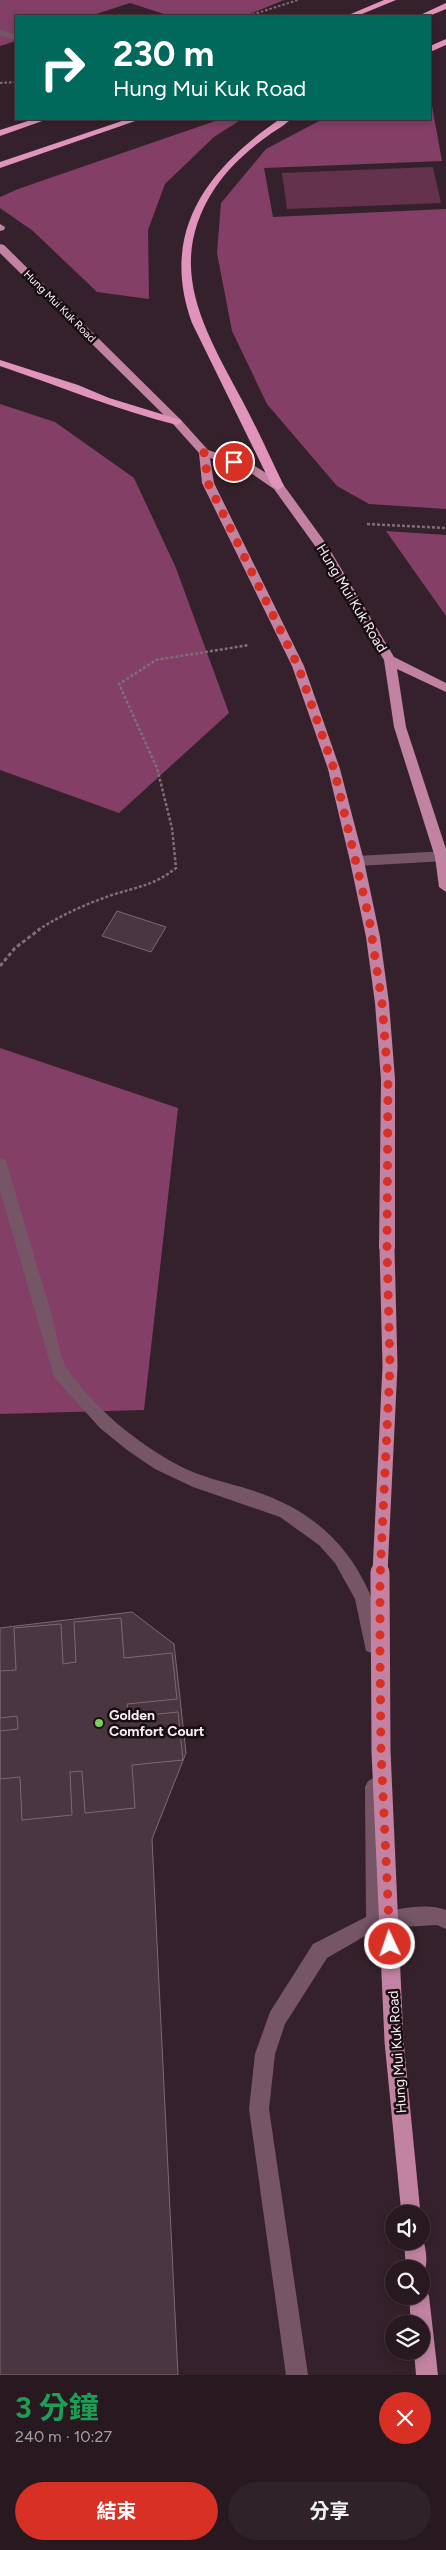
<!DOCTYPE html>
<html lang="zh-TW">
<meta charset="utf-8">
<style>
body{margin:0;font-family:Figtree,"Noto Sans TC",sans-serif;background:#302229;color:#f1f3f6;height:100vh;display:flex;flex-direction:column;font-size:19px;white-space:nowrap}
*{box-sizing:border-box;margin:0}
p{font-size:16px;color:#a5a0a5}
.icon{flex:none;width:28px;height:28px;fill:none;stroke:currentColor;stroke-width:2;stroke-linecap:round;stroke-linejoin:round}
.map{position:relative;height:2375px;overflow:hidden}
.details{display:flex;flex-direction:column;background:#281920;flex:1}
.details>*{flex:none}
.top-card{position:absolute;left:15px;top:15px;width:416px;height:105px;border-radius:0px;box-shadow:0 2px 8px #0003,0 0 0 1px #44383e;background:#00695c;color:#fff;overflow:hidden}
.fabs{position:absolute;left:385px;top:2205px;display:grid;gap:10px}
.fabs a{display:grid;place-items:center;width:45px;height:45px;border-radius:50%;background:#281920;box-shadow:0 2px 8px #0003,0 0 0 1px #44383e;font-size:25px}
.pin{position:absolute;display:grid;place-items:center;width:42px;height:42px;color:#fff;margin:-21px;border:2px solid #fff;border-radius:50%;box-shadow:0 1px 5px #0007}
.me{position:absolute;width:55px;margin:-28px;rotate:357deg;stroke-linejoin:round;filter:drop-shadow(0 0 4px #0008)}
.turn{display:flex;align-items:center;gap:18px;height:105px;padding:0 15px;font-size:22px}
.turn .icon{width:65px;height:65px;stroke-width:2.5}
.turn b{display:block;font-size:35px;line-height:42px}
.round{display:grid;place-items:center;flex:none;width:52px;height:52px;border-radius:26px;background:#302229}
.head{display:flex;align-items:center;justify-content:space-between;height:85px;padding:0 15px}
h1{font-size:30px;font-weight:700;line-height:38px;color:#1e9e55}
.cta{display:flex;gap:10px;margin-top:auto;padding:10px 15px}
.cta a{flex:1;height:58px;border-radius:30px;background:#d93025;color:#fff;font-size:20px;font-weight:700;line-height:58px;text-align:center}
.cta a+a{background:#302229;color:#f1f3f6}
.map>svg:first-child{display:block}
</style>
<div class="map">
<svg width="446" height="2375" viewBox="0 0 446 2375">
<rect width="100%" height="100%" fill="#35212b"/>
<path fill="#65324e" d="M433,167L441,203L287,209L282,173Z"/>
<path fill="#833f65" d="M0,0H284L245,16H170L130,3L90,16H16V41L0,46Z
M430,95L442,161L264,168L273,217L446,209V509L369,504L337,486L267,404L232,331L217,253L221,203L266,149L323,119H430Z
M221,119H242L214,137L165,184L148,230L149,299L97,292L33,231L0,208V197L18,189Z
M0,404L55,422L134,478L176,568L229,713L119,813L0,770Z
M386,531L446,535V616Z
M0,1048L178,1108L144,1410L0,1414Z"/>
<path fill="#4a3640" stroke="#7e6772" d="M117,911L166,927L151,952L102,936Z
M132,1612L174,1644L186,1753L152,1839L178,2375H0V1628Z
M121,1618L124,1658L172,1653L177,1699L127,1704L129,1717L178,1712L183,1760L132,1765L135,1808L85,1813L82,1771L70,1772L72,1815L22,1820L20,1777L0,1779V1731L18,1729L17,1716L0,1718V1671L16,1670L14,1628L61,1624L63,1664L76,1662L74,1622Z"/>
<g fill="none" stroke-linecap="round" stroke-linejoin="round">
<path stroke="#7f6e77" stroke-width="2" stroke-dasharray="2.5 2" stroke-linecap="butt" d="M248,16L298,0
M0,83L16,82"/>
<path stroke="#7f6e77" stroke-width="2.5" stroke-dasharray="3 2" stroke-linecap="butt" d="M367,524L446,528
M38,930C61,915 86,904 112,895C137,887 155,885 176,868L172,828L157,768L119,684L156,660L249,645"/>
<path stroke="#7f6e77" stroke-width="3" stroke-dasharray="4 2.5" stroke-linecap="butt" d="M0,966L15,948L40,929"/>
<path fill="#765666" fill-rule="evenodd" d="M0,29L16,35V41L0,35Z
M446,851V861L357,866L350,861L357,856Z
M0,1158L5,1160L7,1164C22,1215 37,1266 52,1316C56,1331 60,1359 68,1370C95,1409 136,1442 176,1464C199,1477 226,1482 251,1490C306,1507 346,1540 369,1592C376,1608 385,1635 378,1651L372,1653L366,1651L355,1599L335,1563L319,1545L280,1517L193,1487L155,1469L127,1450L100,1428L54,1377L0,1190Z
M374,1778L380,1781L383,1787L384,1912C403,1908 428,1903 446,1910V1929L437,1925L401,1927L365,1936L327,1958L285,2024L275,2054L269,2109L308,2375H286L249,2109L255,2054L270,2012L313,1944L366,1917L365,1787L368,1781Z"/>
<path fill="#c283a3" fill-rule="evenodd" d="M0,224L5,227L4,230L0,231Z
M0,244L4,245L181,420L208,450L253,465L282,483L327,545L394,657L446,683V692L397,669L406,727L446,849V892L439,887L435,857L394,727L384,660L318,550L274,489L245,469L210,458L214,483L304,666L340,769L364,861L380,937L389,1003L395,1079V1248L392,1253L387,1254L382,1253L379,1248L381,1079L375,1003L366,937L350,861L328,769L292,666L202,483L199,453L173,424L0,253Z
M421,2234C426,2245 430,2268 421,2277V2269H406L404,2241H421Z
M421,2287L426,2289L429,2296L438,2375H416L414,2351H421V2324H411L409,2296H421Z"/>
<path fill="#e194bb" fill-rule="evenodd" d="M384,0H396L357,16H346Z
M446,3V9L429,16H418Z
M446,39V45L430,52V46Z
M34,119H48L0,136V130Z
M128,119H141L0,168V162Z
M280,119H291C285,125 276,130 269,135C249,149 229,167 215,188C164,265 204,329 242,400C257,428 270,457 284,486L278,490L272,486L192,323C159,232 207,169 280,119Z
M0,360L78,385L109,398L181,420L182,422L177,425C117,410 59,386 0,366Z"/>
<path stroke="#c283a3" stroke-width="15" d="M380,1573L390,1366L387,1248"/>
<path stroke="#c283a3" stroke-width="19" d="M380,1572L381,1751L394,2041L411,2214"/>
</g>
<g fill="none" stroke-linecap="round" stroke-linejoin="round">
<path stroke="#d93025" stroke-width="9" stroke-dasharray="0 16.2" d="M234,462L204,452L208,483L298,666L334,769L369,918L382,1003L388,1079L387,1248L390,1366L380,1578V1655L381,1751L390,1944"/>
</g>
<circle fill="#7ad157" stroke="#170e12" stroke-width="2" cx="99" cy="1723" r="5"/>
<g text-anchor="middle" stroke-width="5" stroke-linejoin="round" paint-order="stroke">
<g font-size="11" fill="#f9ecf2" stroke="#170e12">
<text transform="translate(60 306) rotate(45)" y="4">Hung Mui Kuk Road</text>
</g>
<g font-size="14" fill="#f9ecf2" stroke="#170e12">
<text transform="translate(352 598) rotate(59)" y="5">Hung Mui Kuk Road</text>
<text transform="translate(397 2052) rotate(-94)" y="5">Hung Mui Kuk Road</text>
</g>
<g font-size="14" font-weight="bold" fill="#f9ecf2" stroke="#170e12" text-anchor="start">
<text x="109" y="1720">Golden<tspan x="109" dy="16">Comfort Court</tspan></text>
</g>
</g>
</svg>
<div class="fabs">
<a><svg class="icon" aria-label="sound" viewBox="0 0 24 24"><path d="M4 9h4l5-4v14l-5-4H4zM17 9q2 3 0 6"/></svg></a>
<a><svg class="icon" aria-label="search" viewBox="0 0 24 24"><circle cx="10" cy="10" r="6"/><path d="M15 15l6 6"/></svg></a>
<a><svg class="icon" aria-label="layers" viewBox="0 0 24 24"><path d="M12 4l9 5-9 5-9-5zM3 14l9 5 9-5"/></svg></a>
</div>
<div class="pin" style="left:234px;top:462px;background:#d93025"><svg class="icon" aria-label="arrive" viewBox="0 0 24 24"><path d="M6 21V4h12l-3 4 3 4H6"/></svg></div>
<svg class="me" style="left:390px;top:1944px" viewBox="-20 -20 40 40"><circle r="17" fill="#d93025" stroke="#fff" stroke-width="3"/><path d="M0-11L8 9 0 5-8 9z" fill="#fff"/></svg>
<div class="top-card">
<div class="turn"><svg class="icon" aria-label="right" viewBox="0 0 24 24"><path d="M7 20v-9h11M14 6l5 5-5 5"/></svg><div><b>230 m</b>Hung Mui Kuk Road</div></div>
</div>
</div>
<section class="details">
<div class="head"><div><h1>3 分鐘</h1><p>240 m · 10:27</p></div><a class="round" style="background:#d93025;color:#fff"><svg class="icon" aria-label="close" viewBox="0 0 24 24"><path d="M6 6l12 12M18 6L6 18"/></svg></a></div>
<div class="cta"><a>結束</a><a>分享</a></div>
</section>
